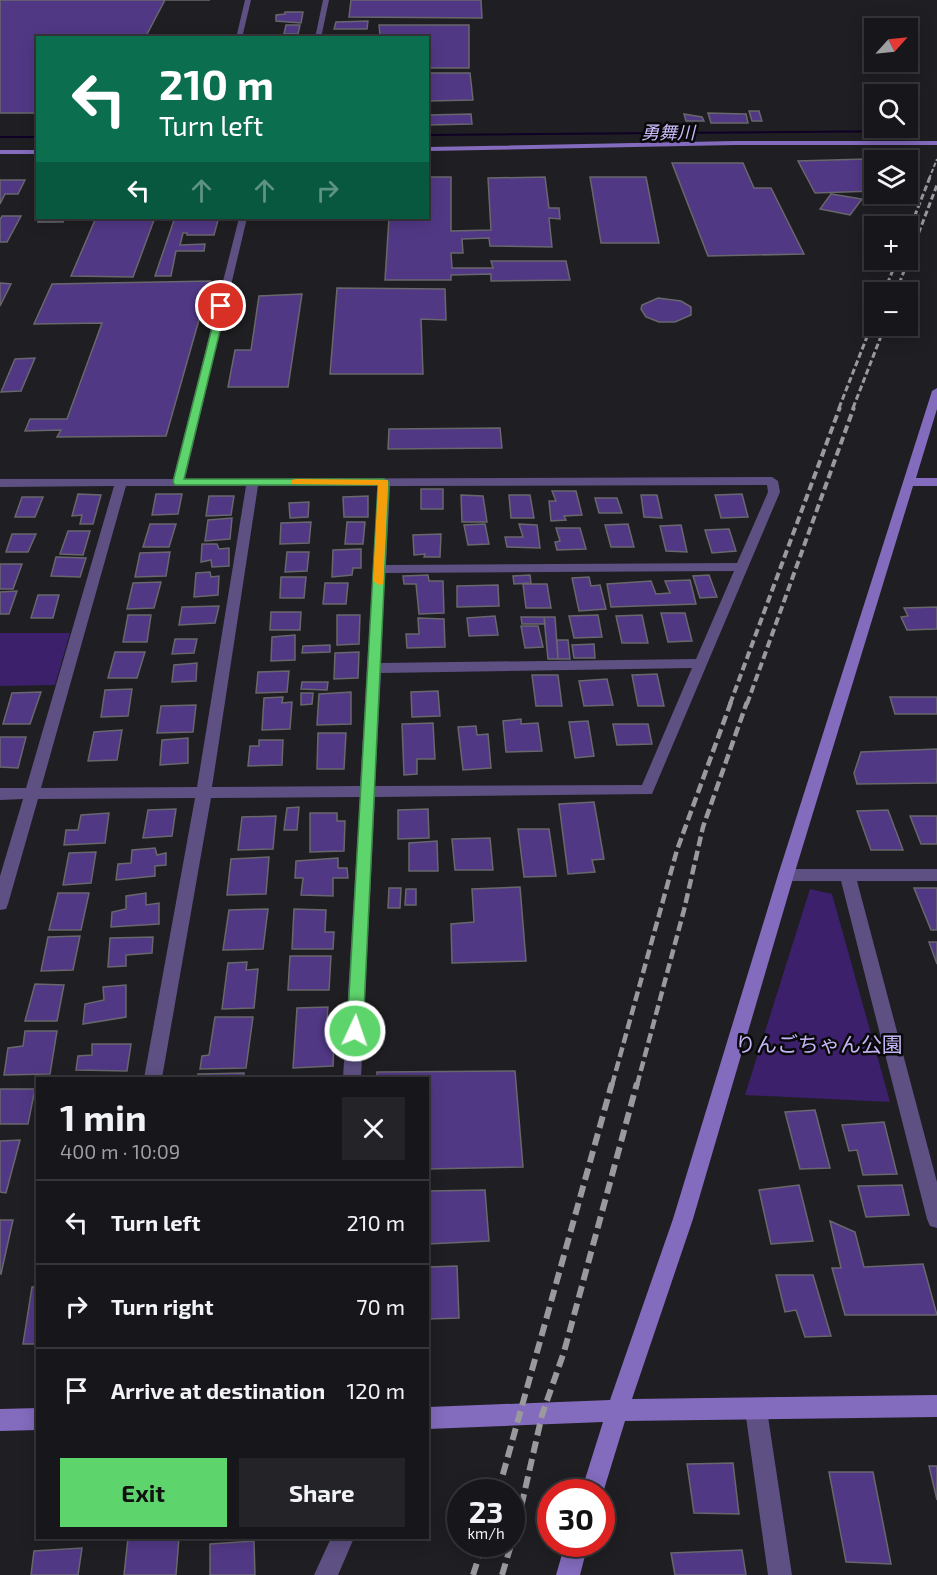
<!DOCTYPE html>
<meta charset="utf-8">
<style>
body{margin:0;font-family:"Exo 2","Noto Sans JP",sans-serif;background:#242327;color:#f1f3f6;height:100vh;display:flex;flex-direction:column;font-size:22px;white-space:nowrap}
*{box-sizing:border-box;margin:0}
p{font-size:20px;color:#9e9fa2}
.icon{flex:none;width:33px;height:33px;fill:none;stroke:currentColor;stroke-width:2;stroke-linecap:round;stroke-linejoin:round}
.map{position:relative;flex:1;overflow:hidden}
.details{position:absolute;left:36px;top:1077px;width:393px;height:462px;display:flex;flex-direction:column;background:#17161a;border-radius:0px;box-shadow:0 3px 15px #0003,0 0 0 2px #363539}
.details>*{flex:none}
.guide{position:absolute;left:36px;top:36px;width:393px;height:183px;border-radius:0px;box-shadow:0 3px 15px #0003,0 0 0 2px #363539;background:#0b6e4f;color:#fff;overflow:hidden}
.needle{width:39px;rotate:63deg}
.fabs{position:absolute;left:864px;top:18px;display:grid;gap:12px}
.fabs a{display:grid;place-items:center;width:54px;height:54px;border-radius:0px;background:#17161a;box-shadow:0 3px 15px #0003,0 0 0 2px #363539;font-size:30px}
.speed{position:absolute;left:447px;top:1479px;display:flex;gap:12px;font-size:30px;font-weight:700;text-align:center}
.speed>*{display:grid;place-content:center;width:78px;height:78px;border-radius:50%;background:#17161a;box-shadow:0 3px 15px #0003,0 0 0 2px #363539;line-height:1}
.speed small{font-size:15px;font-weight:400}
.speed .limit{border:9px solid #d22;background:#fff;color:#111}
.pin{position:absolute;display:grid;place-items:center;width:51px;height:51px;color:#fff;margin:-26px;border:3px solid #fff;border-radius:50%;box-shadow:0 2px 6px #0007}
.me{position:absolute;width:66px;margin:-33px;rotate:3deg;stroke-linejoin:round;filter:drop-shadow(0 0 4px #0008)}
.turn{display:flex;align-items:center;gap:21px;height:126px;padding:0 24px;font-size:27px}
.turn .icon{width:78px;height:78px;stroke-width:2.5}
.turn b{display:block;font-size:42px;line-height:51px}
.lanes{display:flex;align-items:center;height:57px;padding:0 24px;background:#0003;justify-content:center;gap:30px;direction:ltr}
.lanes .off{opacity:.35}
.round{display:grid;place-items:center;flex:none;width:63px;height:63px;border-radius:0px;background:#242327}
.summary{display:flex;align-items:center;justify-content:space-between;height:102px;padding:0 24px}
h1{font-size:36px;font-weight:700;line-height:45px}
.primary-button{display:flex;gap:12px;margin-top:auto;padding:12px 24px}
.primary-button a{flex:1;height:69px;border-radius:0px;background:#5ed56c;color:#111;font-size:24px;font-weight:700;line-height:69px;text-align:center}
.primary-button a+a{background:#242327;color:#f1f3f6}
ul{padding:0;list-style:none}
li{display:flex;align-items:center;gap:18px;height:84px;padding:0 24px;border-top:2px solid #363539}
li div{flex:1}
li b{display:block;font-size:22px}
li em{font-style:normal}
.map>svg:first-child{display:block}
</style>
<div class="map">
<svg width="937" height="1575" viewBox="0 0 937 1575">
<rect width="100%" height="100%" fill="#1f1e22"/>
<path fill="#3c206b" d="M0,633H70L55,685L0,686Z
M810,889L832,894L890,1102L745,1095Z"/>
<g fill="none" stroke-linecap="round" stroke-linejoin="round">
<path fill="#0f0126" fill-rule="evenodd" d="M909,130L911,131V132L428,136V134Z
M0,136H38V138H0Z"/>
</g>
<path fill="#513885" stroke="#68676b" stroke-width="1.5" d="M0,0H210H165L145,38H38V113H0Z
M351,0H481L482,18L349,17Z
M285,12H303L301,23L276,21V15L285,14Z
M368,21L367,29H334L336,22Z
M286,25H300L298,34H284Z
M379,25H469V68H428V38H344V35H380Z
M428,73H470L473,100L428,101Z
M749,111H759L762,121H752Z
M708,113L746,114L748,123H711Z
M471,114L472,124L428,125V115Z
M684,114L702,117L704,121H686Z
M866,159L874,172V191L815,193L798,161Z
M672,163H743L754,188H771L804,254L708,256Z
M428,177H451V231L491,230L488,178L545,177L549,208H559L560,219L549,218L552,247L490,246L489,238L462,239L463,253H451L452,268H493L491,261H566L570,280L491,281V274L451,275V280H385L389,218H428Z
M590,177H646L659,243H601Z
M0,180H25L18,194H5L0,204Z
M831,194L862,199L850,215L820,209Z
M2,216H21L7,242H0V220Z
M40,218H65L63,222H38Z
M95,220H154L133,277L71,276Z
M174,220H218L214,235H187V233H183L180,245L205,244L204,251H176L171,276H155Z
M210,281L166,436L57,437L61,430L25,431L30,419H67L102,323L34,324L52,284Z
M0,283L11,284L0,306Z
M337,288L445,289L446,320L421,319L423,374H330Z
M302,294L288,387H228L235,350H251L259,296Z
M658,298L681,301L691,307V315L675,322H659L646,317L641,309L642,305Z
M35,358L21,391L1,392L15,359Z
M500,428L502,448L388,449L389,429Z
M421,489H443V509H421Z
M552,491H576L582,515L564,516L566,520L551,521L549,501H556Z
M78,494L101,495L93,524H80L82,515L72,516Z
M156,494H182L178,514L152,515Z
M742,494L748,517L721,518L715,495Z
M461,495L483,496L487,522H462Z
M509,495H530L534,518H511Z
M641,495H657L662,518L644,517Z
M209,496H234L231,515L206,516Z
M368,496V517H344L343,497Z
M22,497H43L35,517H15Z
M595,498H617L622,513H599Z
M309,502L308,517L290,518L289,503Z
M232,518L230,539L205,541L208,520Z
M311,522L309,543L280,544L281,523Z
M347,522H365L363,544H345Z
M150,524H176L169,547H143Z
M485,524L489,544L468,545L464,525Z
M519,524L537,525L540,548L507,547L505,537H523Z
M628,524L634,547H611L605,525Z
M681,525L687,552L666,551L660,526Z
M556,528H580L586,549L557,550L555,542L560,541Z
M729,529L736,551L712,553L705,530Z
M68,531H90L83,555L60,554Z
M12,534H36L28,552H6Z
M441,534L440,557H424L425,554L414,555L413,535Z
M202,544H217L219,549L229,548V566L212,567L211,560L201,562Z
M361,549V568H353L352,575L332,577L333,550Z
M170,552L166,576L135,577L140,553Z
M287,552H309L307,571L285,572Z
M56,557L86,558L80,577L51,576Z
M0,564H22L13,589H0Z
M210,572L211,577L219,576L218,595L194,597L196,573Z
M428,575L429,581H443L444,613L419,614L416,584H404L403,576Z
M530,575L531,583L514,584L513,576Z
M709,575L717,597L700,598L693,576Z
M281,577H306L304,598H280Z
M589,577L591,586L600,585L606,609L579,611L572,578Z
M690,580L696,604L611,607L607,584L651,581L656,594L670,593L665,581Z
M161,582L154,608L127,609L133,583Z
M325,583H348L346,604H323Z
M523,584H547L551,608H526Z
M498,585L499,606L457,607V586Z
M17,591L9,614H0V592Z
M38,595H59L53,618H31Z
M219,606L215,623L179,625L182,607Z
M937,607V629L907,630L901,617L908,616L904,608Z
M271,612H301L300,630H270Z
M661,613H685L692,641L668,642Z
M128,615H151L147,642H123Z
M337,615H360L359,644L337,645Z
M598,615L602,637L574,638L569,616Z
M642,615L648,643H622L616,616Z
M495,616L498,635L469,636L467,618Z
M521,617H544L545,624H522Z
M544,617H555L558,659H548Z
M418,618L444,619L445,647L407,648L406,634H419Z
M521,626H538L543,647L525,648Z
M295,635V660L271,661L272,637Z
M175,639H197L194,653L172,654Z
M557,640H568L570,659H558Z
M594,644L595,658H574L572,645Z
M330,645V652L302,653L303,646Z
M115,652H145L137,678H108Z
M359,652L358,678L334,679L335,653Z
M197,663L196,681L172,682L174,665Z
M289,671L287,692L256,693L258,672Z
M657,674L664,706H638L632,675Z
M532,675H558L562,706H536Z
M607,679L613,705L584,706L579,681Z
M302,682H328L327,690L301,689Z
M132,689L128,716L101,717L105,690Z
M438,691L440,716L412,717L411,692Z
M41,692L30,724H3L12,693Z
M351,692V724L317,725L319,694Z
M301,693H313L312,704L301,705Z
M283,697L282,703L292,702L290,729L262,730L264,698Z
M890,697H937V714H895Z
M196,705L193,732L157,733L161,706Z
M521,719V724L538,723L542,751L506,752L503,721Z
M588,721L594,756L575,758L569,722Z
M433,723L435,759H417V774L404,775L402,724Z
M613,724H648L652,744L617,745Z
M476,726L477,735L488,734L491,768L463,770L458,727Z
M122,730L117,760L88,761L94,732Z
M318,733H346L344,769H317Z
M0,737H26L18,768L0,767Z
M188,738V763L160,765L162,740Z
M259,740H283L282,765L248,766L250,746H259Z
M937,749V783L857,784L854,773L861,752Z
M594,802L604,859L592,860L595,872L568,874L559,804Z
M299,807L297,830H284L287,808Z
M176,809L172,836L143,838L148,810Z
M428,809L429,838L398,839V810Z
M888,810L903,850H871L857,811Z
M109,813L105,843L64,845L66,830H78L81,815Z
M310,813H337V821H345L344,851L310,852Z
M276,816L273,849L238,850L242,817Z
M910,816H937V844H921Z
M518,829H549L556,876L524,877Z
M490,838L493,870H455L452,839Z
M437,841L438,871H409V843Z
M155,848L157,855L166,853V865L155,866V876L116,880L118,864L131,863L132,850Z
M96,852L91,883L63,885L69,853Z
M269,857L266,894L227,895L231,859Z
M338,858V868H347L348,878H333V896L301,895L303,878H295L296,861Z
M520,887L526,961L452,963L451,924L474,922L472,889Z
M389,888H401L400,908H388Z
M914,888H937V930H931Z
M406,889H416V905H405Z
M58,893H89L81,930H49Z
M146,893V905L159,903V924L111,927L112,912L126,909V896Z
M268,909L263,949L223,950L229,910Z
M294,909L326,910L325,932H334L333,949H292Z
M80,936L73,970L41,971L48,937Z
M153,937L152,953L126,955V966L108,967L110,938Z
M929,942H937V964Z
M290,956H331L329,990H288Z
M247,962L246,970L258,969L254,1008L222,1009L228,963Z
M35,984L64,985L57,1021H25Z
M126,985V1017L83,1024L85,1004L104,1000L103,987Z
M328,1007L327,1019H335L333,1066L293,1068L297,1008Z
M215,1017H253L246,1068L200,1069L202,1056L209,1055Z
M25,1031H57L50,1074L4,1075L8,1048L23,1046Z
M92,1044H131L127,1071L76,1070L78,1056L92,1055Z
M515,1071L523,1167L428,1169V1078H377V1072Z
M244,1073L243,1078H197L198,1074Z
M0,1089H35L28,1124H0Z
M815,1110L830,1168L800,1169L785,1112Z
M884,1122L897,1174L863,1175L857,1150L849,1151L842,1125Z
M20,1140L6,1193L0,1192V1141Z
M799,1185L813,1241L771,1244L759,1190Z
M902,1185L909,1215L866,1217L858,1186Z
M485,1190L489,1241L428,1244V1191Z
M0,1220H13L1,1274H0Z
M830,1221L855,1232L864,1267L923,1264L937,1315H845L832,1268H841Z
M457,1266L459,1318L428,1319V1267Z
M776,1275H813L831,1336L805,1337L796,1310L785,1312Z
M32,1287H38V1344H23Z
M733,1463L739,1514L694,1513L687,1464Z
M929,1466H937V1500Z
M829,1472H873L891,1564L846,1562Z
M128,1538H179L176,1575H124Z
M254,1541L255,1575H210V1544Z
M82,1548L78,1575H31L34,1551Z
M742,1550L746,1575H675L671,1553Z"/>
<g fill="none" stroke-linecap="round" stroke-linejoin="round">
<path fill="#5e5083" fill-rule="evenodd" d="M245,0H251L242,38H236Z
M323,0H329L321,38H315Z"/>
<path fill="#5e5083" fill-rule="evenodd" d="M239,218H247L185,479L772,477L778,481L780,492L652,794L375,797L361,1078H343L360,797L211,798L162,1078H144L195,798L38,799L8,904L6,909L0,910V876L23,799L0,800V788H26L114,486L0,487V479H173ZM767,485L768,492L737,563L386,565L390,486ZM126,486H246L197,787L41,788ZM258,486H378L360,786L212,787ZM734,571L696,659L381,663L385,573ZM692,668L642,785L375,786L381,673Z
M786,869H937V881H857L937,1182V1228L930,1226L927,1219L841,881H786L780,879L778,875L780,871Z
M756,1399L764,1402L767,1410L792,1575H768L745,1410L748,1402Z
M331,1538H354L338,1575H314Z"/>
<path fill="#836bbd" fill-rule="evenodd" d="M735,141H937V145H735L428,151V147Z
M0,150H38V154H0Z
M937,388V409L916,478H937V486H913L794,875L693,1219L632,1399L937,1395V1417L625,1421L602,1496V1492H581L603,1422L428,1429V1407L610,1400L673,1219L778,875L932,391Z
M38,1408V1430L0,1431V1409Z
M565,1544H588L580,1575H556Z"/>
<path stroke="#9a999c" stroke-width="2" stroke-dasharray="4.5 2" stroke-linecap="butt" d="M929,179L937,159"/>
<path stroke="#9a999c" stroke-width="3" stroke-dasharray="6 3" stroke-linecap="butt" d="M908,233L930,177
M884,292L897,260
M896,292L937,185
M839,408L874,319
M853,408L885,326"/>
<path stroke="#9a999c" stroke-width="4" stroke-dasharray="8 4" stroke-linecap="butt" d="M730,704L840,407
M747,704L854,407"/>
<path stroke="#9a999c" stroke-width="4.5" stroke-dasharray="10 4.5" stroke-linecap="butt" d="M612,1085L677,850L731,702
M637,1085L684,910L703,827L747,702"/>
<path stroke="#9a999c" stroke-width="6" stroke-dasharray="12 6" stroke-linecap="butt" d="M498,1492L612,1083
M473,1575L483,1544
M502,1575L517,1525L542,1415L564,1352L637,1083"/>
</g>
<path fill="#5ed56c" stroke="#3d8a46" stroke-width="1.5" d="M218,304L226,306L184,479H384L389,482L363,1031L360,1036L355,1038L349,1036L347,1031L378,485H175L173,482Z"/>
<path fill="#f59e0b" d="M296,479L388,480L383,584L379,585L373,581L378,485L292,484V480Z"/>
<g text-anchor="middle" stroke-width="5" stroke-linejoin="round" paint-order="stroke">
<g font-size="18" font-style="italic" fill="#cab9fb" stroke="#09090a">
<text x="668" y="139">勇舞川</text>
</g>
<g font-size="21" fill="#c5b5f6" stroke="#09090a">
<text x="819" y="1052">りんごちゃん公園</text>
</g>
</g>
</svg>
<div class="fabs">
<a><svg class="needle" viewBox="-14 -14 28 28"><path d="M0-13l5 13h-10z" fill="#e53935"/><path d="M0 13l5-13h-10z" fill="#9e9fa2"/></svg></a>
<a><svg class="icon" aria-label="search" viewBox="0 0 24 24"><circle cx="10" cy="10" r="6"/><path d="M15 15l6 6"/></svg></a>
<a><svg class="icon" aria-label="layers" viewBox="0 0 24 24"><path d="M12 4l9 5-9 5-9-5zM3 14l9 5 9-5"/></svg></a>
<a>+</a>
<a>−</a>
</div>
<div class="speed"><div>23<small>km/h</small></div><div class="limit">30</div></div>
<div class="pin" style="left:221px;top:306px;background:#d93025"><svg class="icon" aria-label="arrive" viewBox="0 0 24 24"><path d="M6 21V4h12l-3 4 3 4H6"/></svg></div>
<svg class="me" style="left:355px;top:1031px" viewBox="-20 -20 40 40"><circle r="17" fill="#5ed56c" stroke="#fff" stroke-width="3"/><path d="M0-11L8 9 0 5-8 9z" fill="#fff"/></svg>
<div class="guide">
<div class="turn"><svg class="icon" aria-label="left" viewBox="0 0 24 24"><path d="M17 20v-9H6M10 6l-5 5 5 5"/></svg><div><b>210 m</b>Turn left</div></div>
<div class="lanes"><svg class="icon" aria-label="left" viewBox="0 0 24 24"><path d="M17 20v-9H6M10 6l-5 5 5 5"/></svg><svg class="icon off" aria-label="ahead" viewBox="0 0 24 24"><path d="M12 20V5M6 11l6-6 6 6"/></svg><svg class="icon off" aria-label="ahead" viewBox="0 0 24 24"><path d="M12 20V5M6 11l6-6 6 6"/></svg><svg class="icon off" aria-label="right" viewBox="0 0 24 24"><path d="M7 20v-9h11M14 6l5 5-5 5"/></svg></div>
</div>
<section class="details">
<div class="summary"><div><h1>1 min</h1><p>400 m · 10:09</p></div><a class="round"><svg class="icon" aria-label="close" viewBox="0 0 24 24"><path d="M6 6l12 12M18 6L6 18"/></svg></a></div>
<ul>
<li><svg class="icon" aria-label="left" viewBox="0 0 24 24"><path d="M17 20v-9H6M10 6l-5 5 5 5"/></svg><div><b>Turn left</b></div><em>210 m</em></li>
<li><svg class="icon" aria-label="right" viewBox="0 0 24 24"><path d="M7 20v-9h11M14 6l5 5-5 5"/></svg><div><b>Turn right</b></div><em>70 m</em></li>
<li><svg class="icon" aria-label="arrive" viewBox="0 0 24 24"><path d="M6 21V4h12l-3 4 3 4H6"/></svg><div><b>Arrive at destination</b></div><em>120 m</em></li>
</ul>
<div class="primary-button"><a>Exit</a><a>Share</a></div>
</section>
</div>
